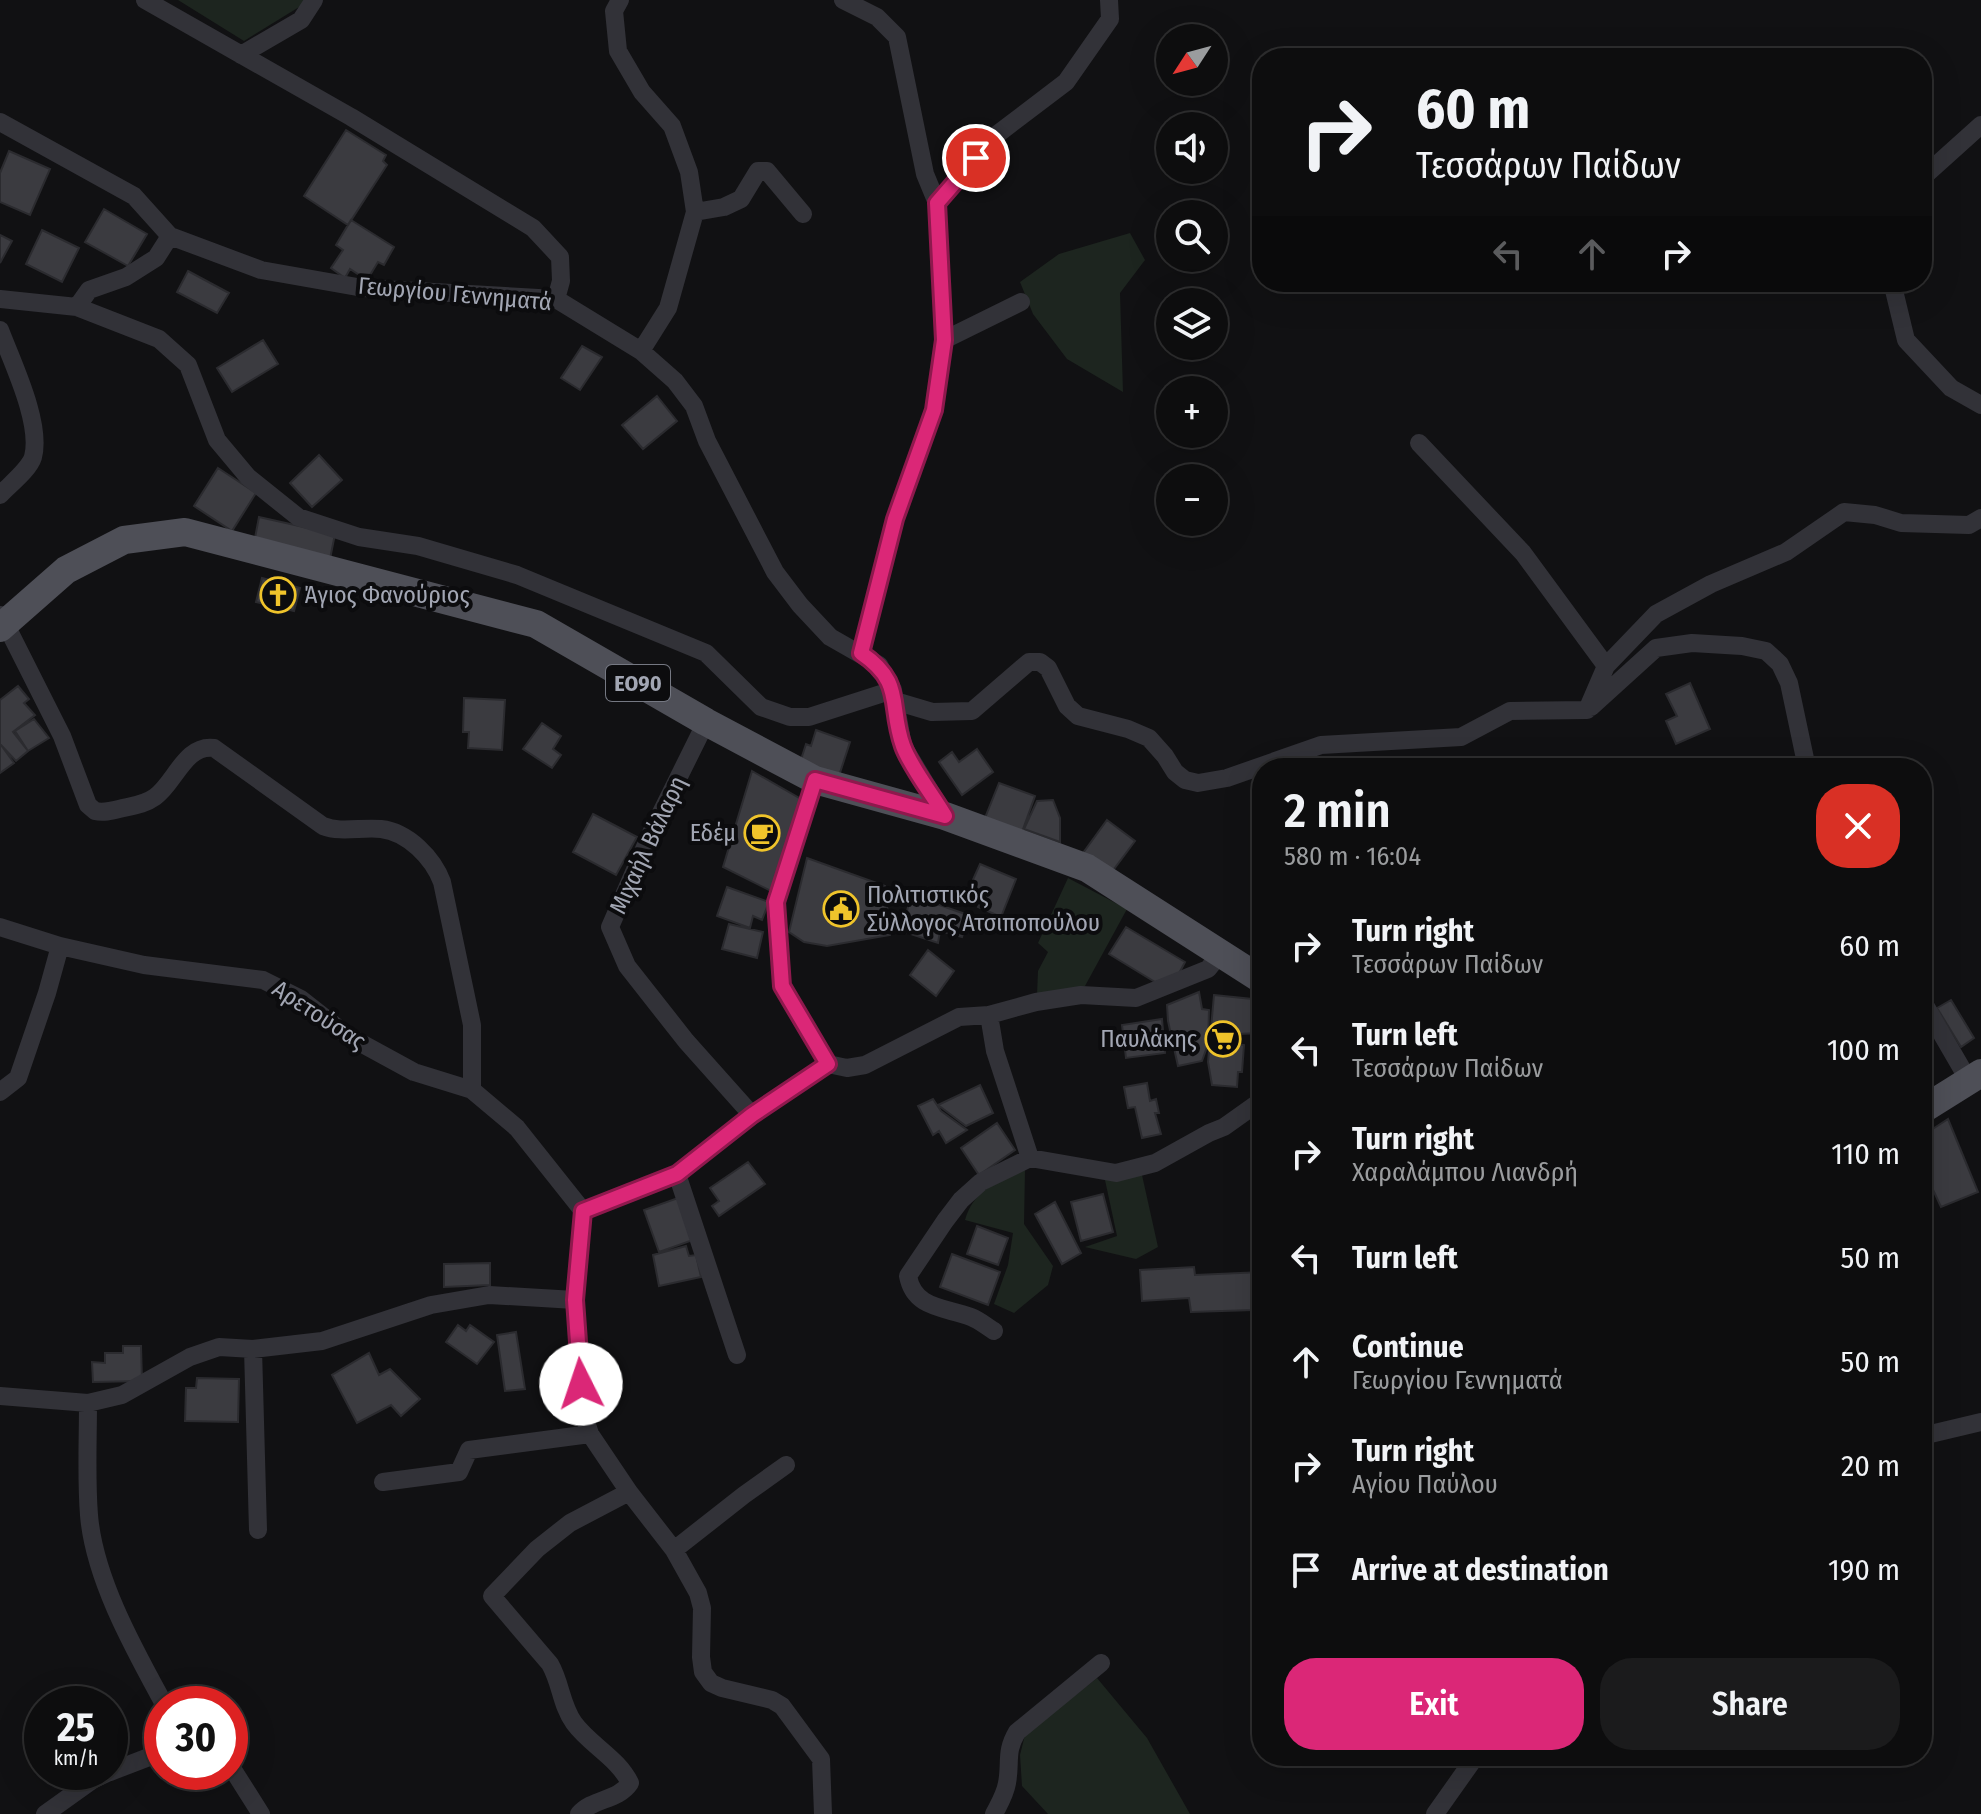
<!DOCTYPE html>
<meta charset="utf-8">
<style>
body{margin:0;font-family:"Fira Sans Condensed",sans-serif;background:#1b1b1c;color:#f1f3f6;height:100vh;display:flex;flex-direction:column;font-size:30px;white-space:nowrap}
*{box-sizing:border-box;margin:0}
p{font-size:26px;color:#9a9c9e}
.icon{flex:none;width:44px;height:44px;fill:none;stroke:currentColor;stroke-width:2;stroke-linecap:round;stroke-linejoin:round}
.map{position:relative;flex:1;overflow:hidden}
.drawer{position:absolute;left:1252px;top:758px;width:680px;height:1008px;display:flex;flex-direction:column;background:#0d0d0e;border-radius:32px;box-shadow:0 8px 32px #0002,0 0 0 2px #2d2d2e}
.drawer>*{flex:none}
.banner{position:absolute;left:1252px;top:48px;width:680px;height:244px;border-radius:32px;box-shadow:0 8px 32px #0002,0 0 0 2px #2d2d2e;background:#0d0d0e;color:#f1f3f6;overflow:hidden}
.needle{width:52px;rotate:234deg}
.buttons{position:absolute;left:1156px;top:24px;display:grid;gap:16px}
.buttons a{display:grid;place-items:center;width:72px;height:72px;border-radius:50%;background:#0d0d0e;box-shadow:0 8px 32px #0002,0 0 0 2px #2d2d2e;font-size:40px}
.speed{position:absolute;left:24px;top:1686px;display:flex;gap:16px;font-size:40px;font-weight:700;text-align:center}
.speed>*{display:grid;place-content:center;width:104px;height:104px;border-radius:50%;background:#0d0d0e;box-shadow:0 8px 32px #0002,0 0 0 2px #2d2d2e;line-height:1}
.speed small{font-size:20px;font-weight:400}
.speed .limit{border:12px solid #d22;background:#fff;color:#111}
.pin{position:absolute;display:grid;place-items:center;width:68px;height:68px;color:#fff;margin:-34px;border:4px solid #fff;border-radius:50%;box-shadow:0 2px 8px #0007}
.me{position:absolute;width:88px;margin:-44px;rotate:356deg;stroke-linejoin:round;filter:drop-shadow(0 0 6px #0008)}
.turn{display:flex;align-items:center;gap:28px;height:168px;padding:0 32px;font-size:36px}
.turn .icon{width:104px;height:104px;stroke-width:2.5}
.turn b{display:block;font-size:56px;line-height:68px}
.lanes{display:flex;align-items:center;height:76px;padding:0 32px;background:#0003;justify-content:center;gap:40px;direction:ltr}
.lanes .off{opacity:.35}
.round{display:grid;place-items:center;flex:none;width:84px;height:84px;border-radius:32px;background:#1b1b1c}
.overview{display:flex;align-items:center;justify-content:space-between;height:136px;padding:0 32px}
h1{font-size:48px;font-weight:600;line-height:60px}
.button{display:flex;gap:16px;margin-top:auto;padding:16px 32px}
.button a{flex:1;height:92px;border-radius:32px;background:#db2777;color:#fff;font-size:32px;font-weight:600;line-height:92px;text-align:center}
.button a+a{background:#1b1b1c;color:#f1f3f6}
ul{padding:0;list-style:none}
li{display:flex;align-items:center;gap:24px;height:104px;padding:0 32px}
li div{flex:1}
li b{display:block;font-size:30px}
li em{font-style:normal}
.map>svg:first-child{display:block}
</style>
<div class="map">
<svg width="1981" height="1814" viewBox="0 0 1981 1814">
<rect width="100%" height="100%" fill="#111113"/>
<path fill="#1d251f" d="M178,0H305L304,4L244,41Z
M1130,233L1145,260L1120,293L1123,392L1067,359L1033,314L1020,282L1059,254Z
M1068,878L1127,909L1085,986L1037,995L1038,971L1048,952L1038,943Z
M1025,1170L1024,1224L1053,1266L1048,1285L1014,1313L994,1304L1008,1265L1013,1233L965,1220C974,1189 997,1182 1025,1170Z
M1142,1175L1158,1247L1136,1259L1085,1247L1117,1236L1105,1180Z
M1097,1678L1147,1738L1190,1814H1048L1022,1786L1020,1755L1025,1735Z"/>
<path fill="#3b3b40" stroke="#2b2b2f" stroke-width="2" d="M346,130L386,155L383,161L387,165L348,225L304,196Z
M9,151L50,169L30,215L0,202V173Z
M104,209L147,234L128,266L85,242Z
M351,220L394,247L384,265L378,262L367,280L350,269L345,278L331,268L343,250L336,245Z
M42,230L79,248L62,282L26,264Z
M0,235L12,241L0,263Z
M188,271L229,293L217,313L177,292Z
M263,340L278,364L232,392L217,368Z
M582,346L602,357L580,390L561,378Z
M657,396L677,421L643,449L622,425Z
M319,455L342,480L312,507L290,483Z
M218,468L256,493L232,531L194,506Z
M259,517L335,534L330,559L254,543Z
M262,578L300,588L294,611L256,602Z
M1690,683L1710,729L1676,744L1666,721L1677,716L1666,694Z
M18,686L29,699L24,703L35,715L13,732L28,751L16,761L0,744V700Z
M464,698L505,700L502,750L468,748L469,732H463Z
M34,719L49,738L28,751L15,731Z
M542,723L561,736L553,749L561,755L552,768L523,749Z
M816,730L850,742L837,782L798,769L806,744L811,746Z
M1,745L14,763L0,773V745Z
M977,749L993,772L962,795L939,762L952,752L959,762Z
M752,771L801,799L775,893L723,867Z
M999,783L1035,796L1022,832L985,818Z
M1053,800L1060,818V842L1024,829L1037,801Z
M593,814L637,837L616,875L573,852Z
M1107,820L1135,841L1111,873L1083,853Z
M807,858L885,886L890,935L827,946L804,942L789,932Z
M980,864L1016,879L1001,917L978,907L981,899L967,893Z
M727,887L769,902L762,920L753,916L750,928L717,916Z
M911,895L968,915L962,937L940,931L938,943L902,931Z
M729,924L763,932L757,958L722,949Z
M1126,927L1185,962L1176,979L1155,982L1109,954Z
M928,950L954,971L936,996L910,975Z
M1199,992L1202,1009L1209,1010L1208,1044L1202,1061L1178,1066L1168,1021L1167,1005Z
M1214,995L1262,1000V1033L1237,1034V1044L1244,1045L1242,1072H1238L1237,1087L1212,1085L1208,1062Z
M1951,1000L1974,1038L1961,1047L1937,1008Z
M1162,1019L1165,1053L1126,1058L1122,1025Z
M1147,1083L1150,1101L1156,1099L1159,1113H1155L1161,1134L1142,1138L1135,1107L1128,1108L1124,1087Z
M980,1085L993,1113L966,1126L938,1105Z
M933,1099L941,1111L967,1130L946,1143L939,1131L933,1135L918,1106Z
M1948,1119L1978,1192L1941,1207L1922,1166V1136Z
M997,1123L1015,1150L979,1175L961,1148Z
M748,1162L765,1184L719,1216L712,1206L719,1201L710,1188Z
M1103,1194L1113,1232L1081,1241L1071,1202Z
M678,1198L693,1240L659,1252L644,1210Z
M1055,1202L1081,1253L1062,1264L1035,1214Z
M977,1226L1008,1238L998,1265L967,1254Z
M686,1246L689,1256L696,1255L701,1277L659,1286L653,1255Z
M952,1254L1000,1272L988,1305L940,1287Z
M490,1263V1285L444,1287V1264Z
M1194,1267L1195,1275L1262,1272V1302L1253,1303V1310L1191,1312L1189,1298L1142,1301L1140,1270Z
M458,1325L466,1331L470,1325L494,1342L477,1364L446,1342Z
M516,1332L525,1389L505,1391L497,1335Z
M123,1346H141L142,1381L93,1382L92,1362L105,1363V1353H123Z
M369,1353L379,1375L390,1369L420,1399L401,1416L391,1405L357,1423L332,1375Z
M197,1378L239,1379L238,1422L185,1421L186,1388H196Z"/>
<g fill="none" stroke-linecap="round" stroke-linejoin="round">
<path stroke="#323238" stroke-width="18" d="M145,0L351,117L533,228L560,257L561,281L556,299
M620,0L614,11L618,51L642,92L672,126L689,172L695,212L668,308L641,351
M843,0L877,17L897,37L925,174L937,203
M241,55L301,20L314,0
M0,122L134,196L170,236L261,270L363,288L556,299L641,351L675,381L694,406L707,441L775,572L800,605L830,637L879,665L893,690L903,746L945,816
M1922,178L1981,125
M695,212L724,207L741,199L758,171H767L803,214
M1892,282L1906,340L1951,388L1981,405
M0,299L77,307L159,339L188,365L217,440L248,477L298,517L359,537L418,546L517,575L706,653L761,707L790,717H809L893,690
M77,307L89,290L126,277L156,258L170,236
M0,330C12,362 42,423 33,457C29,470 9,485 0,495
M944,340L1021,302
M1419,443L1523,553L1606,666
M1,615L62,736L88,805L95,811C103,813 111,811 119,809C131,806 144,805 155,797C175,783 185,744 214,748L323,826C341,833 361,827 381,829C408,832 433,858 442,882L472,1025V1090
M861,653L895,519L934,410L944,340L937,203L995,136L1066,82L1110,19L1109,0
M895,701L932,712L972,711L1029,662H1040L1048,668L1067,706L1078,716L1128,729L1149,738L1165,756L1175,772L1185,780L1198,783L1227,778L1321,745L1461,737L1510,711L1587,710L1606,666L1656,614L1711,584L1786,552L1844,512L1875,515L1901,523L1969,525L1981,518
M1591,707L1656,648L1692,643L1742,646L1766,651L1780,664L1789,683L1807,768
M706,722L651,833L610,927L627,966L686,1041L752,1115
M815,780L776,902L782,986L828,1064
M0,927L60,946L144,965L263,980L301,999L348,1036L414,1072L472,1090L517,1128L583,1211
M1922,1000L1969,1081
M989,1015L995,1051L1030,1158
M0,1092L18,1078L47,993L60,946
M677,1174L737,1355
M583,1211L677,1174L752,1115L828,1064L847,1068L865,1065L959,1017L989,1015L1036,1002L1081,995L1136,998L1208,969L1220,954
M583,1211L575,1300L583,1412L590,1434L629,1492L674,1550L698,1593L702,1608L701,1657L703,1672L711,1683L722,1688L772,1700L782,1706L821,1759L823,1814
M994,1331C986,1326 979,1320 971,1317C945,1307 914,1309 908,1276L945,1221L961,1200L981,1182L1030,1158L1116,1173L1155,1163L1209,1133L1224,1127L1262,1100
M253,1349L258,1530
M0,1396L88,1403L122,1395L190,1357L219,1347L253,1349L322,1341L431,1305L489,1295L575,1300
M88,1403C88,1440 86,1478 89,1515C94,1578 134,1649 164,1704
M1922,1436L1981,1422
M383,1482L459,1472L469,1450L590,1434
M674,1550L744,1495L786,1465
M230,1765L261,1814
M110,1772L162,1752
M45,1814L94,1779L109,1772
M579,1814C593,1798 618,1801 630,1783C618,1758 590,1745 574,1723C561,1705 561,1683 550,1664L492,1596L537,1549L570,1523L629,1492
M994,1814C999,1804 1005,1795 1007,1783C1011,1762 1005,1752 1017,1732L1101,1663
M1435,1814L1476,1756"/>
<path stroke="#4e4f57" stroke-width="28" d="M0,628L66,570L124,540L185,532L536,624L706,722L815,780L945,816L1087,868L1262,980
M1922,1110L1981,1073"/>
</g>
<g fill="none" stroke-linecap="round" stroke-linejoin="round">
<defs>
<path id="route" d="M581,1384L575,1300L583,1211L677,1174L752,1115L828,1064L782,986L776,902L815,780L945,816C933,795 911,768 903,746C888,704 905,683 861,653L895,519L934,410L944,340L937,203L976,158"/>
</defs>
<use href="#route" stroke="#8e194d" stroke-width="20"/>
<use href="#route" stroke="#db2777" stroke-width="14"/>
</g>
<defs>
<symbol id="church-ring" viewBox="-11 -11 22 22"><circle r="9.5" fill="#0c0c0e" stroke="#f0c42b" stroke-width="1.5"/><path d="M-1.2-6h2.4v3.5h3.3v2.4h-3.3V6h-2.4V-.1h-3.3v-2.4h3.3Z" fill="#f0c42b"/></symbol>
<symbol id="cafe-ring" viewBox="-11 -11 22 22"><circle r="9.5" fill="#0c0c0e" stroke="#f0c42b" stroke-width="1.5"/><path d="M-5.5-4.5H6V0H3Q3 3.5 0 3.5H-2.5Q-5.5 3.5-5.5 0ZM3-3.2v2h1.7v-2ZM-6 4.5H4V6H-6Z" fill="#f0c42b"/></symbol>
<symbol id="civic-ring" viewBox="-11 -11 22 22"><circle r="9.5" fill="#0c0c0e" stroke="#f0c42b" stroke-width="1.5"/><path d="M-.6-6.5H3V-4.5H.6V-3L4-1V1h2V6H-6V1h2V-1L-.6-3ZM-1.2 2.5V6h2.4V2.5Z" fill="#f0c42b"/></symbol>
<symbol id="supermarket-ring" viewBox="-11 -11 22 22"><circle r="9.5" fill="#0c0c0e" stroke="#f0c42b" stroke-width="1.5"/><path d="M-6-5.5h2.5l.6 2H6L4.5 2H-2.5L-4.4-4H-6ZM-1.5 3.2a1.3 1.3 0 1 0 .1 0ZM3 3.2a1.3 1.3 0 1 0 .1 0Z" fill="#f0c42b"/></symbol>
</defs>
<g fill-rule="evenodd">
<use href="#church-ring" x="258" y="575" width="40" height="40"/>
<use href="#cafe-ring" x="742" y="813" width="40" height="40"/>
<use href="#civic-ring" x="821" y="889" width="40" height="40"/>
<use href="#supermarket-ring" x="1203" y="1019" width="40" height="40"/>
</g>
<g text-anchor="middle" stroke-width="8" stroke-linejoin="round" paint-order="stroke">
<rect fill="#0c0c0e" stroke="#757882" stroke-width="2" x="606" y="665" width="64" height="36" rx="6"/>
<g font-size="22" font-weight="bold" fill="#a2a6b3">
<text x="638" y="691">ΕΟ90</text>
</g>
<g font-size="24" fill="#a2a6b3" stroke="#0c0c0e">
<text transform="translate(455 294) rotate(5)" y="8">Γεωργίου Γεννηματά</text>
<text transform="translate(648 845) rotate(-65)" y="8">Μιχαήλ Βάλαρη</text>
<text transform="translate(319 1015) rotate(33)" y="8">Αρετούσας</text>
</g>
<g font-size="24" fill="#a2a6b3" stroke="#0c0c0e" text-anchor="start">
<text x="304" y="603">Άγιος Φανούριος</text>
<text x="736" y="841" text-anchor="end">Εδέμ</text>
<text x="867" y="903">Πολιτιστικός<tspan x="867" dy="28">Σύλλογος Ατσιποπούλου</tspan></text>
<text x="1197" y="1047" text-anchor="end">Παυλάκης</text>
</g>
</g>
</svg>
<div class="buttons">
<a><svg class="needle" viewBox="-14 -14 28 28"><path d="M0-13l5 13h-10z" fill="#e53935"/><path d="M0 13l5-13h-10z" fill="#9a9c9e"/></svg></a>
<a><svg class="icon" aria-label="sound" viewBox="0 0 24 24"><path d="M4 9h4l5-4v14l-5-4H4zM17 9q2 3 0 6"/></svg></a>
<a><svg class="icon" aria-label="search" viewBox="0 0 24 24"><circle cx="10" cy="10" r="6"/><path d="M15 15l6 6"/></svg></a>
<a><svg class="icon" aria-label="layers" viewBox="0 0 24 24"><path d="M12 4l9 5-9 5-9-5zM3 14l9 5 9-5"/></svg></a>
<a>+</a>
<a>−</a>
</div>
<div class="speed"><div>25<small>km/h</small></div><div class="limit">30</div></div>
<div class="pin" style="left:976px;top:158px;background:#d93025"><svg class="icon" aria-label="arrive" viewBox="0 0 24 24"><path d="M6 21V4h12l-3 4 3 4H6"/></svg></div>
<svg class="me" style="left:581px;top:1384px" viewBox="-20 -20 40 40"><circle r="19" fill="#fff"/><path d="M0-13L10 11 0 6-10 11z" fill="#db2777"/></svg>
<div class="banner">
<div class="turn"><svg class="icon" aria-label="right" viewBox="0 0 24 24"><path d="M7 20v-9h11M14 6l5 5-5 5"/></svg><div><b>60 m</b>Τεσσάρων Παίδων</div></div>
<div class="lanes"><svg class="icon off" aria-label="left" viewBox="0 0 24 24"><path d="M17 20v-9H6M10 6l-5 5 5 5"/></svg><svg class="icon off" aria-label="ahead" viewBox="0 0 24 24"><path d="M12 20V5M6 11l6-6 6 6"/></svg><svg class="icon" aria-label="right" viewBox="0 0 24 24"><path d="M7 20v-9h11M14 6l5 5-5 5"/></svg></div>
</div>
<section class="drawer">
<div class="overview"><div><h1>2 min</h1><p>580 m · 16:04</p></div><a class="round" style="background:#d93025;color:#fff"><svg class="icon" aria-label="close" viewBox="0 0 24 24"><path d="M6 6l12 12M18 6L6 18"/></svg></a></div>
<ul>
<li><svg class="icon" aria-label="right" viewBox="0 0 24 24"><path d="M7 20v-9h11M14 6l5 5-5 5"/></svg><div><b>Turn right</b><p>Τεσσάρων Παίδων</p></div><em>60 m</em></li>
<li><svg class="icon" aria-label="left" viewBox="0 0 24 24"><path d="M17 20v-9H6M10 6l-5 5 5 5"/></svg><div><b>Turn left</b><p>Τεσσάρων Παίδων</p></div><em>100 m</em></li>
<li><svg class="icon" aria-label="right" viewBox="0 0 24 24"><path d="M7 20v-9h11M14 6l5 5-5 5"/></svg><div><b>Turn right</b><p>Χαραλάμπου Λιανδρή</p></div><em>110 m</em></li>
<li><svg class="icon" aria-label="left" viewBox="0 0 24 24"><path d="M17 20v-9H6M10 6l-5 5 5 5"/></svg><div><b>Turn left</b></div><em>50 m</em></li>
<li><svg class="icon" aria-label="ahead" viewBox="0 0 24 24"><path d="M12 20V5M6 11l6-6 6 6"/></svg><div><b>Continue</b><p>Γεωργίου Γεννηματά</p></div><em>50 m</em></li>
<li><svg class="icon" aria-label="right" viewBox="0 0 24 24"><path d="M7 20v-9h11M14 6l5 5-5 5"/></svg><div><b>Turn right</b><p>Αγίου Παύλου</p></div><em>20 m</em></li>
<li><svg class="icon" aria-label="arrive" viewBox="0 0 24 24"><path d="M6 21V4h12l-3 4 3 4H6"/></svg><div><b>Arrive at destination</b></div><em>190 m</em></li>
</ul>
<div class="button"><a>Exit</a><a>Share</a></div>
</section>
</div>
